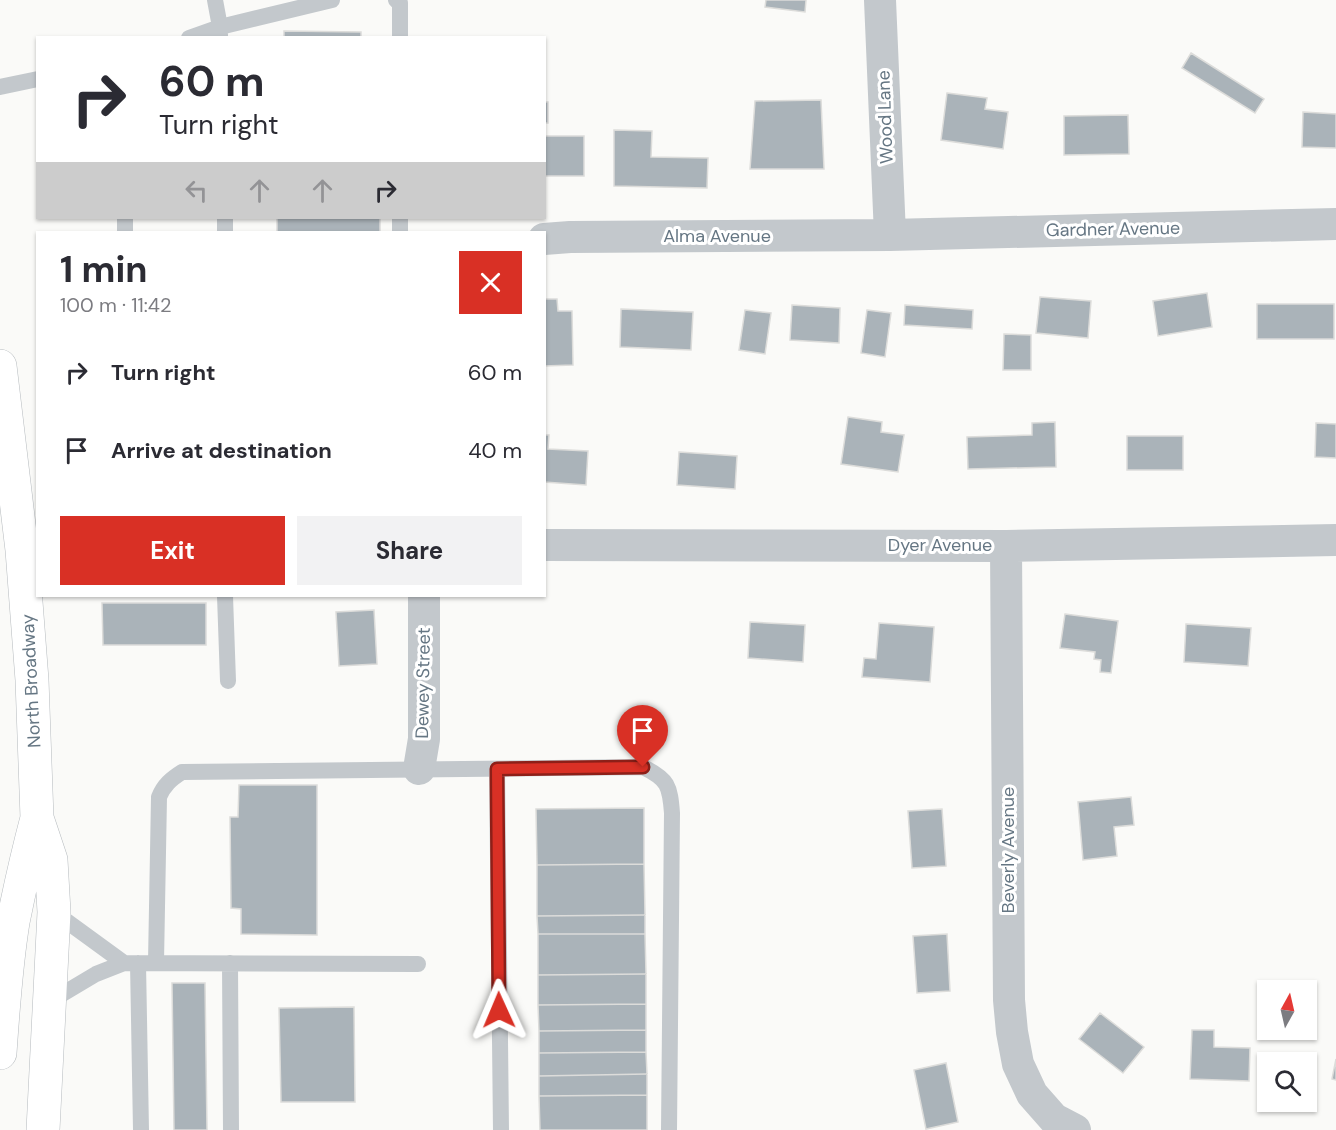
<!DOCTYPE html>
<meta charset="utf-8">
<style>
body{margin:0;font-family:"DM Sans",sans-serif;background:#f2f2f3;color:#2b2b33;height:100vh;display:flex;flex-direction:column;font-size:22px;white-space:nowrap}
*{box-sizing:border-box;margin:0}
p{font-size:20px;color:#7c7c81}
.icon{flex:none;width:33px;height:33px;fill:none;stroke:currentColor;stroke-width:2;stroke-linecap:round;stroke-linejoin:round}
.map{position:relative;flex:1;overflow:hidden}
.side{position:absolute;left:36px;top:231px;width:510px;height:366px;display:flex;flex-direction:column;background:#fff;border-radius:0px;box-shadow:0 2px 4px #0004}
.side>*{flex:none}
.hud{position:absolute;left:36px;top:36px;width:510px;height:183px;border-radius:0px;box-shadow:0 2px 4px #0004;background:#fff;color:#2b2b33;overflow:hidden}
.needle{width:39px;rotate:8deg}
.tools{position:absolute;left:1257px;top:980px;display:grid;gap:12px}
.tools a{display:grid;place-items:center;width:60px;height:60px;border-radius:0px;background:#fff;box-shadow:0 2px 4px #0004;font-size:30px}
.pin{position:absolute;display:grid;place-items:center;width:51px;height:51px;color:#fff;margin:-62px -26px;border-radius:50% 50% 50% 0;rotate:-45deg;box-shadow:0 0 6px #0007}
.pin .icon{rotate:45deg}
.me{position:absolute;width:66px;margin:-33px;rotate:359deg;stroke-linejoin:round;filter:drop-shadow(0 0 4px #0008)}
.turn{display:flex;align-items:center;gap:21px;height:126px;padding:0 24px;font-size:27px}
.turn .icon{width:78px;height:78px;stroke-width:2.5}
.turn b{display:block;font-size:42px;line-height:51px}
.lanes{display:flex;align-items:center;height:57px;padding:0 24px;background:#0003;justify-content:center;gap:30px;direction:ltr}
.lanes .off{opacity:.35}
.round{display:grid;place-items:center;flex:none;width:63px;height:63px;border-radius:0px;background:#f2f2f3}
.overview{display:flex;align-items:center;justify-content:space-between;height:102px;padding:0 24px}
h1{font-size:36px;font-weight:700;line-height:45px}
.button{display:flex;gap:12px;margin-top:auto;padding:12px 24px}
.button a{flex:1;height:69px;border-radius:0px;background:#d93025;color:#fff;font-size:24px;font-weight:700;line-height:69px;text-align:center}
.button a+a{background:#f2f2f3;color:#2b2b33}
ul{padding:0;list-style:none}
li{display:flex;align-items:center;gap:18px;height:78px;padding:0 24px}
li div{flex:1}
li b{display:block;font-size:22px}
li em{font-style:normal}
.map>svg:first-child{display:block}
</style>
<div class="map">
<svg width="1336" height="1130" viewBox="0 0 1336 1130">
<rect width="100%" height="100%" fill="#fafaf8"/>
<path fill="#aab3b9" stroke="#dcdcda" stroke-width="1.5" d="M766,0H806L805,12L765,7Z
M284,31L361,32V38H284Z
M1191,53L1264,99L1255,113L1182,68Z
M947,93L987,98L985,109L1008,112L1003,149L941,140Z
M821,100L824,169H750L755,101Z
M544,102H548V123H544Z
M1303,112L1336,114V148L1302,147Z
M1128,115L1129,154L1064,155V116Z
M614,130L652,131L651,157L708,158L707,188L614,186Z
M544,136H584V176H544Z
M277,218H380V232H277Z
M1207,293L1212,327L1158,336L1153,301Z
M1040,297L1091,301L1088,338L1036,333Z
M544,299H557L558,311H572L573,365L544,366Z
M1257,304H1334V339H1257Z
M792,305L840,308L839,343L790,340Z
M905,305L973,310L972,329L904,325Z
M621,309L693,312L691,350L620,347Z
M745,310L771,313L765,354L739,350Z
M867,310L891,313L885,357L861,353Z
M1004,334L1031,335V370H1003Z
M848,417L882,422L881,432L904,435L898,472L841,464Z
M1055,422L1056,467L968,469L967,437L1032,435V423Z
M1316,423L1336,424V458L1315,457Z
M544,435H549L548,449L588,451L586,485L544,482Z
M1127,436H1183V470H1127Z
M679,452L737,456L735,489L677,485Z
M102,603H206V645H103Z
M374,610L377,664L339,666L336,612Z
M1065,614L1118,621L1111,673L1100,672L1101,660L1094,659L1095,652L1060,648Z
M750,622L805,625L803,662L748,658Z
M879,623L934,627L930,682L862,677L864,658L876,659Z
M1186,624L1251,628L1248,666L1184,662Z
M239,785H317V935L241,934V909L231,908L230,817H238Z
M1131,797L1134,825L1114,827L1117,856L1083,860L1078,802Z
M644,808V864L537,865L536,809Z
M942,809L946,866L912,868L908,811Z
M644,864L645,915L537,916V865Z
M645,915V934H538L537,916Z
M538,934H645L646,974L538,975Z
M947,934L950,991L917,993L913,936Z
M646,974V1004L538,1005V975Z
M172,983H205L207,1130H174Z
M646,1004V1030L539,1031L538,1005Z
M354,1007L355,1102H281L279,1008Z
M1100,1013L1144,1047L1123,1073L1079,1039Z
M646,1030V1052L539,1053V1031Z
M1192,1030H1214V1047L1250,1048L1249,1081L1190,1079Z
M646,1052L647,1074L539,1076V1053Z
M1336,1059V1080L1332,1079Z
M946,1063L958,1122L926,1129L914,1070Z
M647,1074V1095L539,1096V1076Z
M647,1095V1130H540L539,1096Z"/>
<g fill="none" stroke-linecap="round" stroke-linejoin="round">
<defs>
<path id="primary" d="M0,366L22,550L32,680L37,818L51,860L54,912L43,1130
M0,1053C3,1009 6,965 13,922C20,887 28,852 37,818"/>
</defs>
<use href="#primary" stroke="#b5babe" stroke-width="34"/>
<path stroke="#c3c8cc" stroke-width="16" d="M215,0L220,27V38
M396,0L400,3V38
M189,38L220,27L332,0
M0,87L38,79
M225,218V232
M400,218V232
M125,232V218
M225,596L228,681
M497,769L501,1130
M54,912L124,963
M156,962L159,797C164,785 171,779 182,772L643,767C668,779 670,786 672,813L669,1130
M138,963L141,1130
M230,963L231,1130
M49,1002L96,974L124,963L418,964"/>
<path stroke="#c3c8cc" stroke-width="32" d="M880,0L890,235
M544,239L570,237L890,235L1336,224
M544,545L1006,546L1336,540
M1006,546L1009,1000L1012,1032L1018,1064L1032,1094L1054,1119L1075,1130
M419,769L424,739V596"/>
<use href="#primary" stroke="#fff" stroke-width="33"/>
</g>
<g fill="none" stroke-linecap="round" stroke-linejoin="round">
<defs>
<path id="route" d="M499,1010L497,769L643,767"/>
</defs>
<use href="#route" stroke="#8d1f18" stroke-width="15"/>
<use href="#route" stroke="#d93025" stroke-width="10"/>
</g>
<g text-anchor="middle" stroke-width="6" stroke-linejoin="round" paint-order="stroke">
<g font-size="18" fill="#657683" stroke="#fff">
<text transform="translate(885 117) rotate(-92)" y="6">Wood Lane</text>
<text transform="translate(1113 229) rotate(-1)" y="6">Gardner Avenue</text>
<text x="717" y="242">Alma Avenue</text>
<text x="940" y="551">Dyer Avenue</text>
<text transform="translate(31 681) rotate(-93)" y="6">North Broadway</text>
<text transform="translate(423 683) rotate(-89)" y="6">Dewey Street</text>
<text transform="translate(1008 850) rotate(-90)" y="6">Beverly Avenue</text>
</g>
</g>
</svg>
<div class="tools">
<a><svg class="needle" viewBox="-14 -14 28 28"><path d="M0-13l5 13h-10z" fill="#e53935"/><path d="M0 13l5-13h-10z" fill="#7c7c81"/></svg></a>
<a><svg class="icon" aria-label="search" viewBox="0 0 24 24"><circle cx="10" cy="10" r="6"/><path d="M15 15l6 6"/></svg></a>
</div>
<div class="pin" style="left:643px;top:767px;background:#d93025"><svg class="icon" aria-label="arrive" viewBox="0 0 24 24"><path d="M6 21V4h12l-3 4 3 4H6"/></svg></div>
<svg class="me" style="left:499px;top:1010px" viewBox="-20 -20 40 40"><path d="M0-17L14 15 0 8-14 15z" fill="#d93025" stroke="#fff" stroke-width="4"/></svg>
<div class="hud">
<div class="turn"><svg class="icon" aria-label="right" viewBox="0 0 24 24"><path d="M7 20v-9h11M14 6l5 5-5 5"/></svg><div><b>60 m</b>Turn right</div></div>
<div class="lanes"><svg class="icon off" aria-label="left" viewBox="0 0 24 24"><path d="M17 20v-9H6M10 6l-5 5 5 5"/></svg><svg class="icon off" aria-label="ahead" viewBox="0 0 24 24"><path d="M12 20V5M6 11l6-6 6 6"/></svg><svg class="icon off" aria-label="ahead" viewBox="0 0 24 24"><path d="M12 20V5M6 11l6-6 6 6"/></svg><svg class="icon" aria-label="right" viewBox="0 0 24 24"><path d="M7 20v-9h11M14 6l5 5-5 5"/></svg></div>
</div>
<section class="side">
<div class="overview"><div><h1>1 min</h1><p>100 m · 11:42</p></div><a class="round" style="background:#d93025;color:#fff"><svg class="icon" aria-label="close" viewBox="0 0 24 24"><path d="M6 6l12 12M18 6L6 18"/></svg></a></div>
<ul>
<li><svg class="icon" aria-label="right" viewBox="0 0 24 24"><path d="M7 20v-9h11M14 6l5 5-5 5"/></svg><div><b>Turn right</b></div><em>60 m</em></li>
<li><svg class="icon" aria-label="arrive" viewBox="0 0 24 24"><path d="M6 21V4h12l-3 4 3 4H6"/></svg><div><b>Arrive at destination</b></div><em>40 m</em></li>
</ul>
<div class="button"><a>Exit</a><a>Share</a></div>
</section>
</div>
